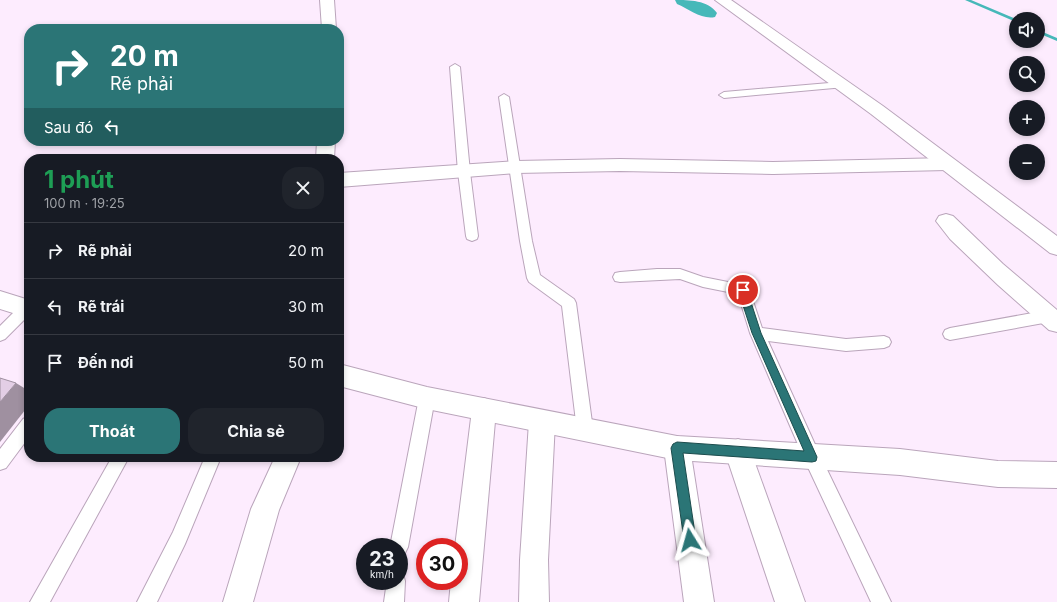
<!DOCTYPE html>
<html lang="vi">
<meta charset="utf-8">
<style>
body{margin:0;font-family:Inter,sans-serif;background:#20242c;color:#f1f3f6;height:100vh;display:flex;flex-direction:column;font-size:15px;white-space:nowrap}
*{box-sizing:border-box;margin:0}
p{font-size:13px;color:#9ea1a6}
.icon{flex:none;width:22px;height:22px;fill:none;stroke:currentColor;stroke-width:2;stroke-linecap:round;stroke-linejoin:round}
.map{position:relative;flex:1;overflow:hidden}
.drawer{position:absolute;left:24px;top:154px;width:320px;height:308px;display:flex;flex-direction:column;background:#171b24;border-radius:16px;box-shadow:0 2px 6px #0003}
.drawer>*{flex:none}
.top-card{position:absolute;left:24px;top:24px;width:320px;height:122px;border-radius:16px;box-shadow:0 2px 6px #0003;background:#2b7576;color:#fff;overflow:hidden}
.controls{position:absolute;left:1009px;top:12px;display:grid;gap:8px}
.controls a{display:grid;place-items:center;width:36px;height:36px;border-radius:50%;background:#171b24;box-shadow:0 2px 6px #0003;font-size:20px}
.speed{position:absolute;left:356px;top:538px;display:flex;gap:8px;font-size:20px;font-weight:700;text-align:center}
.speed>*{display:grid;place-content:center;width:52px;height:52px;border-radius:50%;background:#171b24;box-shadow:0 2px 6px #0003;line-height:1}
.speed small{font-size:10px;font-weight:400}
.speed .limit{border:6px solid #d22;background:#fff;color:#111}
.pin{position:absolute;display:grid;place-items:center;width:34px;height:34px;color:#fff;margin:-17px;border:2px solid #fff;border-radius:50%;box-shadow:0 1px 4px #0007}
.me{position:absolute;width:44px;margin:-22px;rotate:352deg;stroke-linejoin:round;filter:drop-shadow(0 0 3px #0008)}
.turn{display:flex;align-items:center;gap:14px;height:84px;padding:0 20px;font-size:18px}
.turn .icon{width:52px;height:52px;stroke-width:2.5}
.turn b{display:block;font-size:28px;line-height:34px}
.then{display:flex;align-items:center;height:38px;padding:0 20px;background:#0003;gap:8px;font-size:15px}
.round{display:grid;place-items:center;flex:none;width:42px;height:42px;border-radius:16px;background:#20242c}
.overview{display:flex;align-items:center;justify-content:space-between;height:68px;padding:0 20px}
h1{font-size:24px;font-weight:700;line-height:30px;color:#1e9e55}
.button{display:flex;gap:8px;margin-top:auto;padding:8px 20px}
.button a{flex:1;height:46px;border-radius:16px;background:#2b7576;color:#fff;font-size:16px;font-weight:700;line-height:46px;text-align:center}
.button a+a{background:#20242c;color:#f1f3f6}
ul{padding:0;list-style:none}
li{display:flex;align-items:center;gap:12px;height:56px;padding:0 20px;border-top:1px solid #363941}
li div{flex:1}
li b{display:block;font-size:15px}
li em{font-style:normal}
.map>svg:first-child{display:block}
</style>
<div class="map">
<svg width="1057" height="602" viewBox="0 0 1057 602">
<rect width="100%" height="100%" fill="#fdecfe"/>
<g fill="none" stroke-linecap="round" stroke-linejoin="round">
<path fill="#46b8b9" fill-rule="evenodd" d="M965,0H971L1016,19V22Z
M1038,30L1057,38V41L1038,33Z"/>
<path fill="#46b8b9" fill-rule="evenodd" d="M675,0C689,0 708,0 717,13L715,17C702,20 689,9 677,4Z"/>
<defs>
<path id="lane" d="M455,64L460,67L470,172L478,236L477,239L472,241L467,239L466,236L458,172L450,67Z
M841,82L846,85L845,87L724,98L719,95L724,92Z
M504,94L509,97L532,241L540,275L574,299L576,303L593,430L591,435L585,438L579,435L577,430L562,306L529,282L527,278L520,241L499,97Z
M657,269H680L703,277L748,286L762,328L846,339L884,336L889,338L891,342L889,346L884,348L846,351L768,341L818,451L891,602H871L806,463L750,333L738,294L703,287L680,279L620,282L615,281L613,277L615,273L620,272Z
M27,302L29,303V315L5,339L0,341V326L22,304Z
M1049,310L1054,312L1056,316L1054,320L1049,322L950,340L945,338L943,334L945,330L950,328Z
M427,391L433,393L435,398L408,547L405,553L399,556V547H390L419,398L421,393Z
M29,416V437L6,468L0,470V449L23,419Z
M112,457H129L50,602H30Z
M205,457H221L185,544L157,602H137L173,532Z
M399,573L403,574L405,581L404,602H384L387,581H399Z"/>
<path id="street" d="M320,0H334L336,29H322Z
M317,141H335L334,159H316Z
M947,158L953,160L956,164L953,168L947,170L773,174L620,171L516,173L339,187V173L516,161L620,159L773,162Z
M946,214L953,216L1003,264L1057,310V332L1049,330L998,285L950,239L936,221L939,216Z
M484,398L493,402L496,410L479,602H449L451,581H459V547H455L472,410L475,402Z
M542,410L551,414L555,422L548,560L549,602H519L520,560L529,422L533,414Z
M677,436L686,439L690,448L714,602H684L664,448L668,439Z
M738,439L747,443L751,452L805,602H775L725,452L729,443Z
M275,457H301L279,510L253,602H223L251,509Z"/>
<path id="secondary" d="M715,0H731L883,106L1057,236V255L1050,253L871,114Z
M0,291L29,300V318L0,309Z
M339,364L427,387L677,436L900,449L998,461L1057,462V488L998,487L900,475L677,460L427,409L339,386Z"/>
</defs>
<use href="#lane" stroke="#baa5bb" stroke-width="2"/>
<use href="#street" stroke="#baa5bb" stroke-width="2"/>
<use href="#secondary" stroke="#baa5bb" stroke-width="2"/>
<use href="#lane" fill="#fff" fill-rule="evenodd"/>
<use href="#street" fill="#fff" fill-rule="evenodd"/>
<use href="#secondary" fill="#fff" fill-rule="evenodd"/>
</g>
<path fill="#9f90a0" d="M16,383L29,391V405L0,442V402Z"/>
<path fill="#e3cee5" stroke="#9f90a0" d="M0,378L16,383L0,402Z"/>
<path fill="#2b7576" stroke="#1c4c4d" d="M743,286L747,290L761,333L817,457L816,461L812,462L683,453L696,540L694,544L690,546L686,544L684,540L671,448L673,444L677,442L804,451L752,333L738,290Z"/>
</svg>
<div class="controls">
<a><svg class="icon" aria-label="sound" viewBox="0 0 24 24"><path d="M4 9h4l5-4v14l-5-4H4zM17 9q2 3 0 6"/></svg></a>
<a><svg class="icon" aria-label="search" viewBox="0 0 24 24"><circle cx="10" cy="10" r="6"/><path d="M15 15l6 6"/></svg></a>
<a>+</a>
<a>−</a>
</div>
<div class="speed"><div>23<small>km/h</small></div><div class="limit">30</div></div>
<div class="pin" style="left:743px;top:290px;background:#d93025"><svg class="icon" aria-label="arrive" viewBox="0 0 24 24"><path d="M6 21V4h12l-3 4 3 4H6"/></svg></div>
<svg class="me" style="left:690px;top:540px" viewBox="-20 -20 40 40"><path d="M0-17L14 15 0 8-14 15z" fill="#2b7576" stroke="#fff" stroke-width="4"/></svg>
<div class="top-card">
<div class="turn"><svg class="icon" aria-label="right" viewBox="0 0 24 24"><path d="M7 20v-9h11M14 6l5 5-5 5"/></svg><div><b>20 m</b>Rẽ phải</div></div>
<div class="then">Sau đó<svg class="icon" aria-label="left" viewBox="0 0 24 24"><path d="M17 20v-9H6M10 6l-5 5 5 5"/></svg></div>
</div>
<section class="drawer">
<div class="overview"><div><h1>1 phút</h1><p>100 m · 19:25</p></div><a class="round"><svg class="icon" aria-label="close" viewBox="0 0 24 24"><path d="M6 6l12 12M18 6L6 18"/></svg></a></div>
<ul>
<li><svg class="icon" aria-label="right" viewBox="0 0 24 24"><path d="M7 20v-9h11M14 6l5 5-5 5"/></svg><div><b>Rẽ phải</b></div><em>20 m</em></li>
<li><svg class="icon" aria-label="left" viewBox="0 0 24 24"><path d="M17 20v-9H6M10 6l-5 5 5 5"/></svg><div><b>Rẽ trái</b></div><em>30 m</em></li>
<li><svg class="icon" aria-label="arrive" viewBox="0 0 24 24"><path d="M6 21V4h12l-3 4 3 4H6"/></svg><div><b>Đến nơi</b></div><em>50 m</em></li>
</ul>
<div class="button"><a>Thoát</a><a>Chia sẻ</a></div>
</section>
</div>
